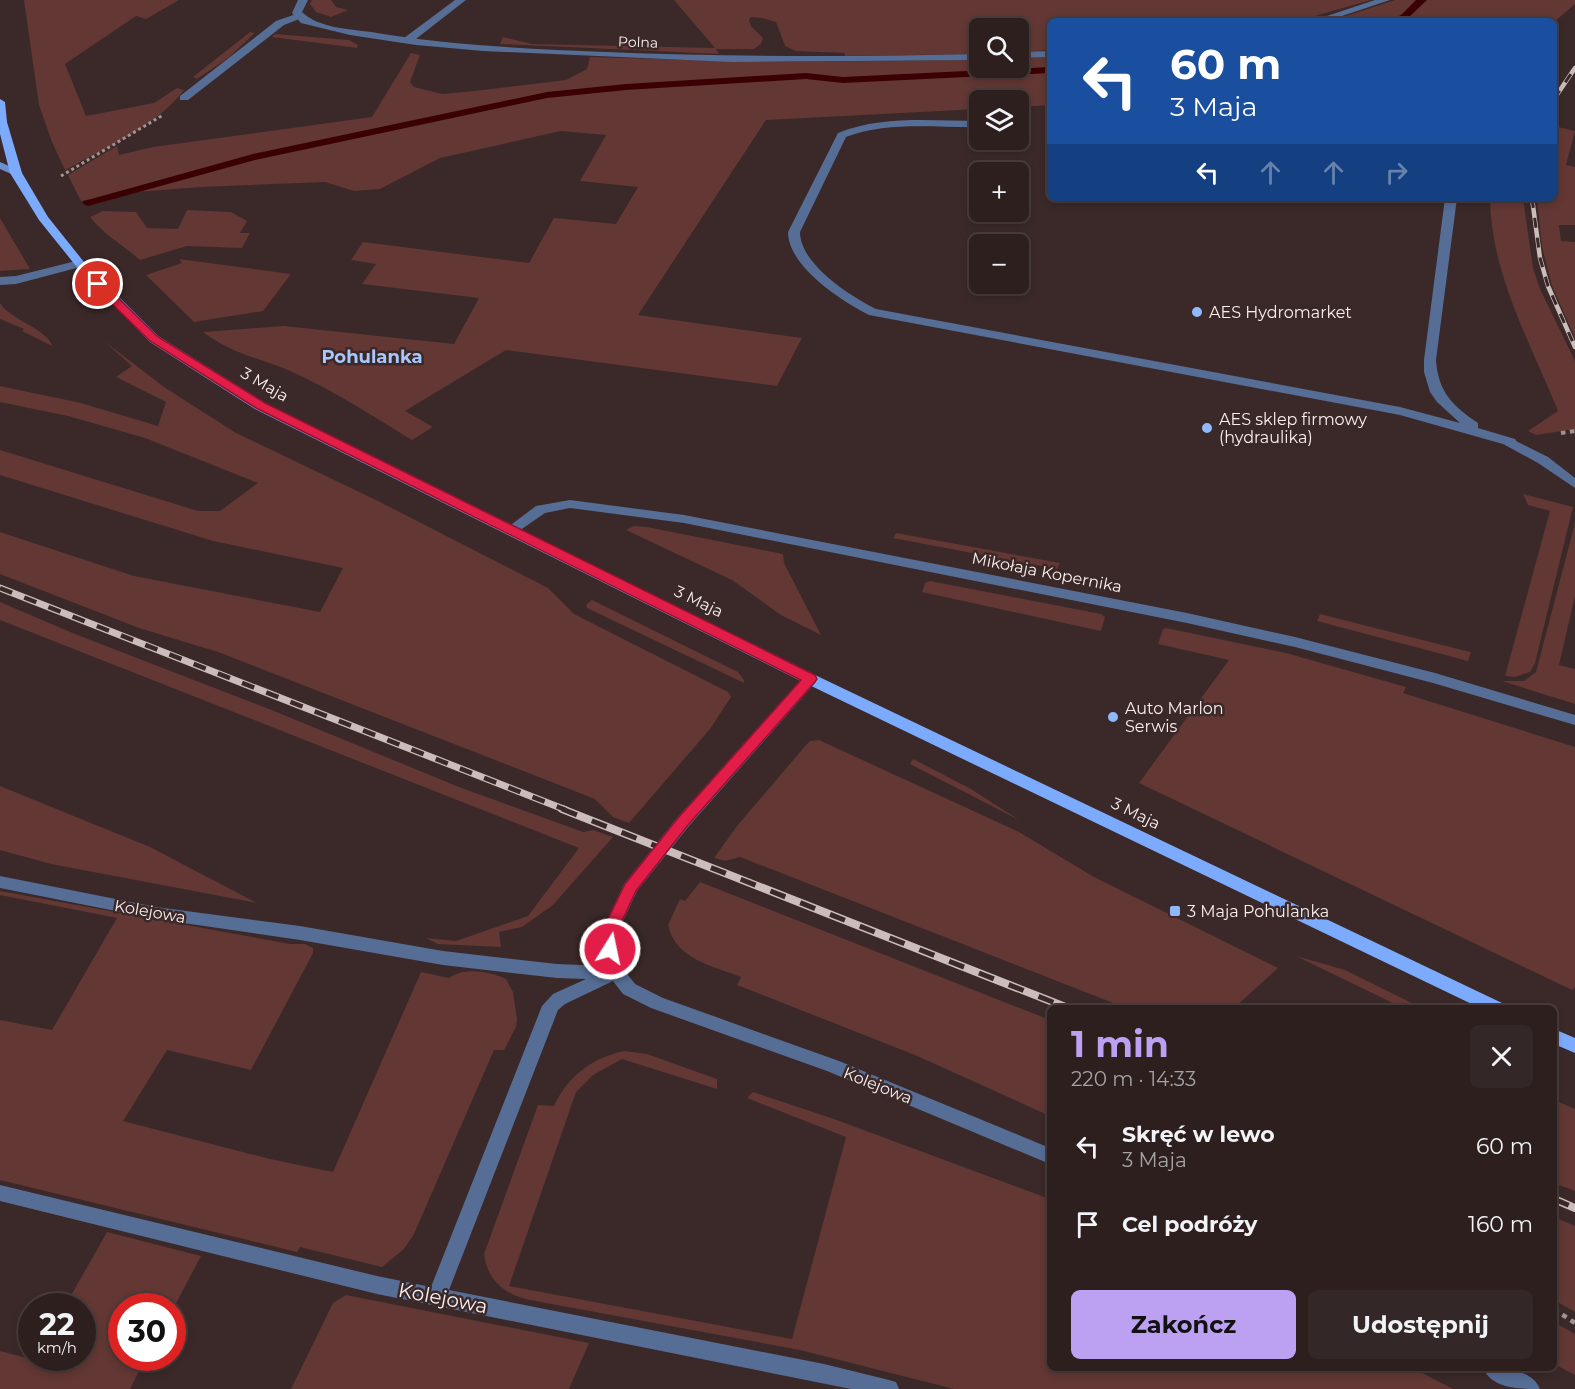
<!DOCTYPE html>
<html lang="pl">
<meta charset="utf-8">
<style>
body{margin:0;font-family:Montserrat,sans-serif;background:#342727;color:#f1f3f6;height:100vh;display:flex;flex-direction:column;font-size:22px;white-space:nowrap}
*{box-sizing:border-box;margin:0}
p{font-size:20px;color:#a6a2a4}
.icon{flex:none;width:33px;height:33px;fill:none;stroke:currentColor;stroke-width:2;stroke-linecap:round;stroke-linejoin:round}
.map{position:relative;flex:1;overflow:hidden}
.sheet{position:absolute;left:1047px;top:1005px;width:510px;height:366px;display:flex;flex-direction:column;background:#2c1f1e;border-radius:9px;box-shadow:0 3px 9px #0003,0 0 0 2px #483d3c}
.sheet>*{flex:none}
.banner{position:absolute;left:1047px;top:18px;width:510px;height:183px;border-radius:9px;box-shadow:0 3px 9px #0003,0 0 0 2px #483d3c;background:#1a4fa0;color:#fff;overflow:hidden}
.controls{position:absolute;left:969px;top:18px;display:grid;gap:12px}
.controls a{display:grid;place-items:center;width:60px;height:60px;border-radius:9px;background:#2c1f1e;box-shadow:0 3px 9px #0003,0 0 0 2px #483d3c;font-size:30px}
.speed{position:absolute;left:18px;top:1293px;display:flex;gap:12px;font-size:30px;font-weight:700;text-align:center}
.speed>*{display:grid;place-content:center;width:78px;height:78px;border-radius:50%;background:#2c1f1e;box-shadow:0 3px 9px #0003,0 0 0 2px #483d3c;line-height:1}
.speed small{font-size:15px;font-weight:400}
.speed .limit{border:9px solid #d22;background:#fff;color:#111}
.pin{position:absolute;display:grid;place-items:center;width:51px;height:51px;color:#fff;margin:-26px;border:3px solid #fff;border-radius:50%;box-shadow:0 2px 6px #0007}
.me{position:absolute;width:66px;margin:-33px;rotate:10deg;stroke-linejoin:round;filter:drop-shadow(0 0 4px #0008)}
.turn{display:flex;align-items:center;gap:21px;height:126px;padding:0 24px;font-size:27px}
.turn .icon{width:78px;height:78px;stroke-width:2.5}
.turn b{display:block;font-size:42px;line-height:51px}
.lanes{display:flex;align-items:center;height:57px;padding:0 24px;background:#0003;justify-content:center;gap:30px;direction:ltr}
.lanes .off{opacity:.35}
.round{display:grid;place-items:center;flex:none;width:63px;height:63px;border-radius:9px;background:#342727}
.headline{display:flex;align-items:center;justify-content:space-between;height:102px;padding:0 24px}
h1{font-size:36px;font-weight:700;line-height:45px;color:#bca0f2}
.primary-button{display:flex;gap:12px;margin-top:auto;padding:12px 24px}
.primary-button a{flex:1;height:69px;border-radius:9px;background:#bca0f2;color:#111;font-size:24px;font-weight:700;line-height:69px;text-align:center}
.primary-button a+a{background:#342727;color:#f1f3f6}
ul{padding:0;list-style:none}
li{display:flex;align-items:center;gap:18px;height:78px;padding:0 24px}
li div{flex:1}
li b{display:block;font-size:22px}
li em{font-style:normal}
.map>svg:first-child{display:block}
</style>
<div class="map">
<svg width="1575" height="1389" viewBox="0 0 1575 1389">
<rect width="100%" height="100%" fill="#3a2928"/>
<path fill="#623734" d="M24,0H179L146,19L136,16L65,64L86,116L154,103L177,88L184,90C156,127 105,148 65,170L52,142L39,105Z
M312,0H331L336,7L348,10L331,17L316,12L310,4Z
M674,0H1371L1297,21H1050V50L1019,52L1018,28H980L979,54L845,56V53L796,51L785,46L776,22L762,18L751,17L749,20L751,26L763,38L761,44L754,49H716L719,54L500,44L503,37L532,44L715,48Z
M1395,0H1575V4L1554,22L1331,21Z
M250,32L255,33L228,58L197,79L193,77Z
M275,34L349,40L358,45L357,48L272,37Z
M411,53L420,55L410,82L414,87L442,94L465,92L566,80L587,69L590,57L768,62L979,60L980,68H1018L1019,58L1050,57V105L1019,107L1018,100H980L979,109L766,120L638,315L802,338L777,386L506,350L405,411L433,427L412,440C373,416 326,386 283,368C252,356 231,353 203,332L284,326L454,344L479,298L362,284L376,264L351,260L363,242L529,263L554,218L616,224L638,187L580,181L606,135L561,131L440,158L380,189L354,191L325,182L201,187L123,193L81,201L68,175L117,146L119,155L153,147L372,117Z
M1554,126L1575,131L1566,165L1575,167V225H1559L1561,241L1575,242V338L1552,286L1542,247L1537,199L1554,198Z
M1490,198H1523L1533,268L1540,289L1575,361V429L1536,435L1528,431L1558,411C1530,342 1491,274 1490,198Z
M187,210L231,212L247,221L240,233H250L242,248L187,246L140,260C123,245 103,234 90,217L103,211L136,212L147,228L178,229Z
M0,218L30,269L0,271Z
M179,259L291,274L263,311L194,322L146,275L182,263Z
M0,303C9,319 49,330 52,346L22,331L24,329L0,319Z
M104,341L164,387L236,433L376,500L548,588L574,614L728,692L731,697L710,729L629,823L613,817L595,799L218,652L139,628L0,574V532L134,576L320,612L343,568L213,541L0,475V450L198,511H220L258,483L145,438L68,416L0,402V386L81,403L158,426L166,402L116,377L132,366Z
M1523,494L1573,507L1535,663L1530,672L1515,677L1505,676L1550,511L1528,505Z
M1575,523V596L1559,665L1575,669V704L1502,681H1524L1536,672Z
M634,526L647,527L783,554L784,563L821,635L781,615L732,580L626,530Z
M896,533L1060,563L1057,569L893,538Z
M930,581L1101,614L1105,617L1101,631L922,592L925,583Z
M592,600L738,672L744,680V683L587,608L586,605Z
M0,602L75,634L274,711L459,787L583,832L593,830L613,837L553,905L522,927L499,932L501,947L438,944L426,938L456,941L528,916L579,848L0,620Z
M1320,614L1470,652H1471L1468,661L1317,621Z
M1166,628L1286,653L1406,687L1403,693L1575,747V987L1572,990L1139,783L1229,660L1158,644L1163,629Z
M819,740L1019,832L1094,877L1278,968L1234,1008H1126L740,857L725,861L714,858L737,826L806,745L810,741Z
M913,759L971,789L1019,820L910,764Z
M0,786L150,847L257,903L51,864L0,850Z
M700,882L1050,1020V1116L915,1055L737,985L741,977C713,966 675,959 668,925L680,899L685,901Z
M0,891L290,944H305L313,948V953L251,1070L167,1050L123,1121L270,1159L333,1172L421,972L449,978C464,967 489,971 506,979L513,992L517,1019L516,1027L504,1050H494L414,1234L404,1249L382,1267L300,1247L297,1252L0,1180V1020L52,1030L117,918L0,895Z
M1296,956L1345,970L1422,1008H1403Z
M624,1051L647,1054L717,1079V1089L622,1059L593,1075L576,1092L509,1286L792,1339L846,1137L747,1098L753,1092L834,1119L1050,1199V1368H1413L1453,1389H954L800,1350L530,1300C505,1295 487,1280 484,1254L538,1105L554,1106C568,1076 592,1058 624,1051Z
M1554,1100L1575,1109V1191L1554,1183Z
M1554,1217L1575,1226V1312L1554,1300Z
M107,1232L201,1256L173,1309L172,1306H122V1358H146L130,1389H0V1351L35,1360L36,1358H82V1306H65Z
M346,1295L589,1343L569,1389H291L333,1303Z
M1554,1322L1575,1334V1375L1554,1364Z"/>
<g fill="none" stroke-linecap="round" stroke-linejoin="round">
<path fill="#3a0003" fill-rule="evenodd" d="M1416,0H1427L1407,19L1388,21L1401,15Z
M1050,67V73L843,83L806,79L626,90L547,98L255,160L88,206L82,203L84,201L253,154L547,92L626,84L806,73L843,77Z"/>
<path stroke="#a19392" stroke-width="3" stroke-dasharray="3 3" stroke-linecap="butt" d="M61,176L163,115"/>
<path stroke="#a19392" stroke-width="4" stroke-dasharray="4.5 4.5" stroke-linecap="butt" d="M1561,433L1575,431"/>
<path stroke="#a19392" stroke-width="4.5" stroke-dasharray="5 5" stroke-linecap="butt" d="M1554,1309L1575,1323"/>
<path fill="#566d95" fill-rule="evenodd" d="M455,0H466L412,42H404V38Z
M299,13L304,16L302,18L284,25L188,100H180V96L276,21Z
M980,121V127C937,128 887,121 846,137L800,232C800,264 850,296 876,309L1400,407L1460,423L1437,402L1430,392L1424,372V360L1445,198H1457L1436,360C1438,391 1452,406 1478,423V428L1515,439L1517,442L1510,446L1400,415L869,315C841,301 788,266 788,232L838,133C882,115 933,121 980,121Z
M80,260L84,262V266L16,284L0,285V277L16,276Z"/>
<path fill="#566d95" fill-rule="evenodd" d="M298,0H308L302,12C318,28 349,29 371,32C448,45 528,49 606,52C731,57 855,57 980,54V60L732,62L483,51L416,45L350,35L301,23L292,13Z
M1375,0H1390L1327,21H1312Z
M1050,51V57L1018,58V52Z
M1510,438L1548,457L1575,478V488L1538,463L1505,445L1503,442L1505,439Z
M570,500L684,515L1187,613L1295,637L1435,673L1575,715V725L1433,683L1295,647L1187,623L684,523L570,508L545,513L516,533L511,534L504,530L536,506Z
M810,674L815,675L817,679L815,683L689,826L637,891L623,921L618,949L624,970L635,984L663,998L839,1061L1050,1148V1164L827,1071L651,1008L623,994L613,981L565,1004L558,1010L449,1290L824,1364L889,1380L896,1382L899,1389H851L377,1294L0,1201V1185L377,1276L431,1287L542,1006L553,994L586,979L557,978L443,965L300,940L156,919L0,888V876L156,907L300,926L443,951L557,964L606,966L602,949L607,921L624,884L677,818L805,675Z
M1483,1368C1503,1368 1531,1368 1540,1389C1520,1389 1492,1389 1483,1368Z"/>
<path fill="#6c90cf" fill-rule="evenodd" d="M0,162L20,171L22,173L16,176L0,169Z"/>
<path fill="#7caafd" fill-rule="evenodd" d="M0,99L5,102L7,122L22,173L48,217L84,262L158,336L265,403L815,675L1502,1003L1505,1008H1480L805,683L255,409L150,342L76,266L39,220L10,173L0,134Z
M1554,1029L1575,1038V1053L1554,1044Z"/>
<defs>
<path id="rail-far2" d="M1554,99L1575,68
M1532,198L1540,258L1548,286L1575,347"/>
<path id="rail-far1" d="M0,588L566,810"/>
<path id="rail" d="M562,809L1068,1008
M1554,1199L1575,1208"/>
</defs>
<use href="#rail-far2" stroke="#cbbdbc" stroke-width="4.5"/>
<use href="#rail-far1" stroke="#cbbdbc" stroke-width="7"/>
<use href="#rail" stroke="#cbbdbc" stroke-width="8"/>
<use href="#rail-far2" stroke="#3a2928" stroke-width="3" stroke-dasharray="10" stroke-linecap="butt"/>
<use href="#rail-far1" stroke="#3a2928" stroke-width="4.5" stroke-dasharray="13" stroke-linecap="butt"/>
<use href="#rail" stroke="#3a2928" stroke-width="5" stroke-dasharray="16" stroke-linecap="butt"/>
</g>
<path fill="#e11d48" stroke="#92132f" stroke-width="1.5" d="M98,281L102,282L158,337L265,403L815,675L817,679L815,682L688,825L636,891L622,921L616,953H605L602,949L607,921L625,884L678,818L801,680L256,408L150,341L95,287V282Z"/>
<g fill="#90b8fd" stroke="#3a2928" stroke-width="2">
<circle cx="1197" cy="312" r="6"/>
<circle cx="1207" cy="428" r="6"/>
<circle cx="1113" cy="717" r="6"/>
<rect x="1169" y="905" width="12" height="12" rx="3"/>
</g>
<g text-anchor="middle" stroke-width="5" stroke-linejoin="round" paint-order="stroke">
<g font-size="14" fill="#fbefee" stroke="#3a2928">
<text transform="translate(638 42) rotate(2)" y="5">Polna</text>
</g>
<g font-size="16" fill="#fbefee" stroke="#3a2928" text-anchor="start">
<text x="1209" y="318">AES Hydromarket</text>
<text x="1219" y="425">AES sklep firmowy<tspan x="1219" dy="18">(hydraulika)</tspan></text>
<text x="1125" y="714">Auto Marlon<tspan x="1125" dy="18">Serwis</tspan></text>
<text x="1187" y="917">3 Maja Pohulanka</text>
</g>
<g font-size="16" fill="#fbefee" stroke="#3a2928">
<text transform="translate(265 384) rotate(30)" y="6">3 Maja</text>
<text transform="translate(1047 572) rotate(11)" y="6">Mikołaja Kopernika</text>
<text transform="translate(699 601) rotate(26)" y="6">3 Maja</text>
<text transform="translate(1136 813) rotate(26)" y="6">3 Maja</text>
<text transform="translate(150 911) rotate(10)" y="6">Kolejowa</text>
<text transform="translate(878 1085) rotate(22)" y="6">Kolejowa</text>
</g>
<g font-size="18" font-weight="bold" fill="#a9c7fb" stroke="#3a2928">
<text x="372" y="363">Pohulanka</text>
</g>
<g font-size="20" fill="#fbefee" stroke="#3a2928">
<text transform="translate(443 1298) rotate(11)" y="7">Kolejowa</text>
</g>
</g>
</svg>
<div class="controls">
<a><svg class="icon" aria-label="search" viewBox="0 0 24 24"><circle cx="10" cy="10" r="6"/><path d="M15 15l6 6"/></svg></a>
<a><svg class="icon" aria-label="layers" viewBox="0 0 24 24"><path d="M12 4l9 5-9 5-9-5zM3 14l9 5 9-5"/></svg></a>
<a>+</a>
<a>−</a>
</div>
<div class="speed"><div>22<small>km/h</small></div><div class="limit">30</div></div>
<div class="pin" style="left:98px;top:284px;background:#d93025"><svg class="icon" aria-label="arrive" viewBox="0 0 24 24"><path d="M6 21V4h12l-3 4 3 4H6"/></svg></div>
<svg class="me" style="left:610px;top:949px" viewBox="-20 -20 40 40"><circle r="17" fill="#e11d48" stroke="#fff" stroke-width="3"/><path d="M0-11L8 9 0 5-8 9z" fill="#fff"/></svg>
<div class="banner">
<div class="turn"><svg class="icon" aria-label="left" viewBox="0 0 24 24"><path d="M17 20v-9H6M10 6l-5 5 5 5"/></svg><div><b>60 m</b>3 Maja</div></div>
<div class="lanes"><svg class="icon" aria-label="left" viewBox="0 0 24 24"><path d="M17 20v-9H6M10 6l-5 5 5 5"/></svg><svg class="icon off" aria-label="ahead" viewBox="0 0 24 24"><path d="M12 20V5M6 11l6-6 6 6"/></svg><svg class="icon off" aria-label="ahead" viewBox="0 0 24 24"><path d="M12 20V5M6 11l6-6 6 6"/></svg><svg class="icon off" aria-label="right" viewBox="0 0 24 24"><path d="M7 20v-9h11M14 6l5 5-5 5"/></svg></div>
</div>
<section class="sheet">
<div class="headline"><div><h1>1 min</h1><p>220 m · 14:33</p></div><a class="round"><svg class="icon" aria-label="close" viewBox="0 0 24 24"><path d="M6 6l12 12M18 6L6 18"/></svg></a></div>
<ul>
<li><svg class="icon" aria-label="left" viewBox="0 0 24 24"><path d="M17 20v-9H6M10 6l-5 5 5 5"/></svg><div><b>Skręć w lewo</b><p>3 Maja</p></div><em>60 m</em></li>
<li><svg class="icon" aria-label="arrive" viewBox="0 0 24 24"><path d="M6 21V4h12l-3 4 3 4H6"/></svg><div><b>Cel podróży</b></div><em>160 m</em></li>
</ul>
<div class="primary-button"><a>Zakończ</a><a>Udostępnij</a></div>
</section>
</div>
